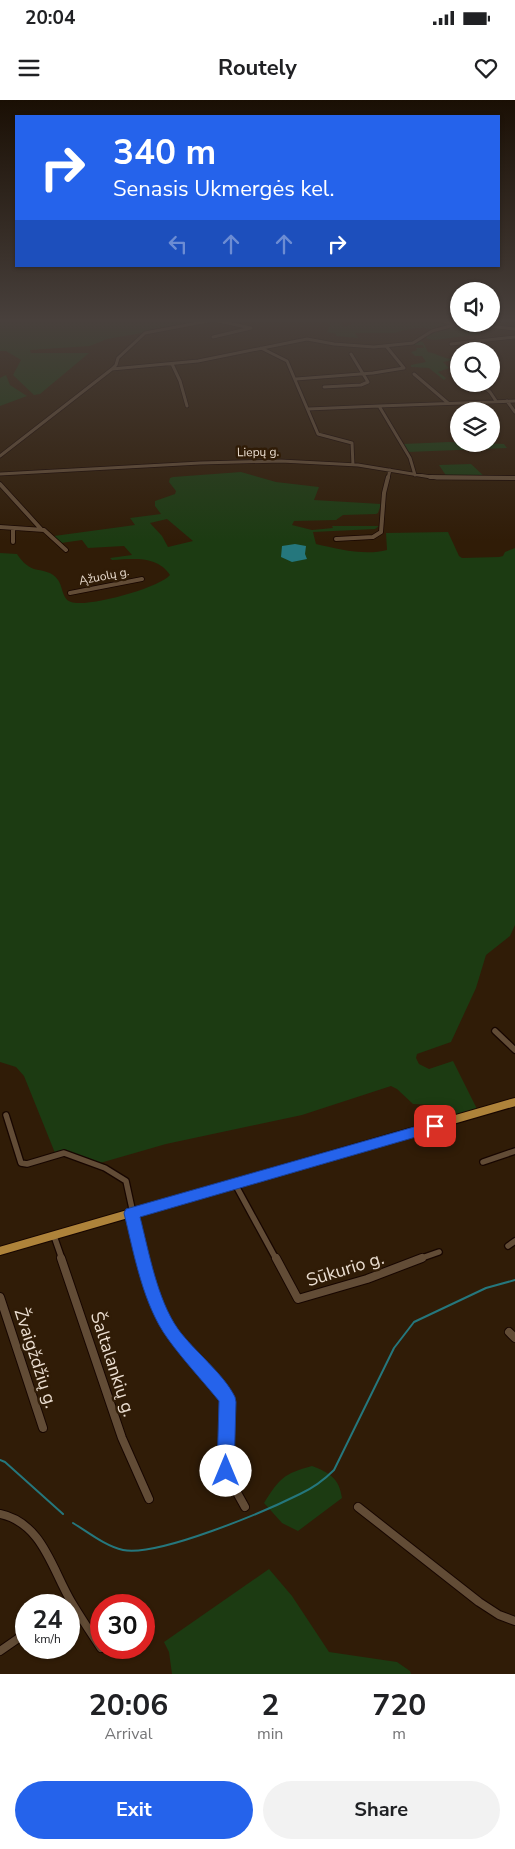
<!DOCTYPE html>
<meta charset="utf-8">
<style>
body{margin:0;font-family:"Nunito Sans",sans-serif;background:#f2f2f2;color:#202124;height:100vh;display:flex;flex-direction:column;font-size:19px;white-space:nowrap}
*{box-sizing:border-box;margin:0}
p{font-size:16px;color:#757577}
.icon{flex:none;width:28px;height:28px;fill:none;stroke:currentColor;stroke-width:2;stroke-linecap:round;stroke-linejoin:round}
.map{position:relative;height:1574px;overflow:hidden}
.sheet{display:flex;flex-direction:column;background:#fff;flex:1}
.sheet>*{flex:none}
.banner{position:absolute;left:15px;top:15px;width:485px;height:152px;border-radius:0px;box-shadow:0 1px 4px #0004;background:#2563eb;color:#fff;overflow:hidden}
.fabs{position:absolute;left:450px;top:182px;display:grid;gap:10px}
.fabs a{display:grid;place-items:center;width:50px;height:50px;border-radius:50%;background:#fff;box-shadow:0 1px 4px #0004;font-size:25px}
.speed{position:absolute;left:15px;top:1494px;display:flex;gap:10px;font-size:25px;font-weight:700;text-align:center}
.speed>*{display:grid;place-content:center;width:65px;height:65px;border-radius:50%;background:#fff;box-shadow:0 1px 4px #0004;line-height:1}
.speed small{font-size:12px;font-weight:400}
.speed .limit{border:8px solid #d22;background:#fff;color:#111}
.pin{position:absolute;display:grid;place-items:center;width:42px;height:42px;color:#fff;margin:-21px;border-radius:10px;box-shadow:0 2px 8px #0006}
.me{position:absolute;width:55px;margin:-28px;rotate:0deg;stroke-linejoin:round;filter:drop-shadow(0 0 4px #0008)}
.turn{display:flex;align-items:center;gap:18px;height:105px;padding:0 15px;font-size:22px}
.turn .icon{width:65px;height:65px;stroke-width:2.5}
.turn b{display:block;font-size:35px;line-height:42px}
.lanes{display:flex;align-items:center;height:48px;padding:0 15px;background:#0003;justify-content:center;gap:25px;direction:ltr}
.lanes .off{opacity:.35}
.eta{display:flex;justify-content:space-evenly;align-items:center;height:85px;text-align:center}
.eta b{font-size:30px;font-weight:700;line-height:35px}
.button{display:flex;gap:10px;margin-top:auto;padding:10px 15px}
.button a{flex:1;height:58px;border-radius:30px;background:#2563eb;color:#fff;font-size:20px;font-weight:700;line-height:58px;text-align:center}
.button a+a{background:#f2f2f2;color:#202124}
.status{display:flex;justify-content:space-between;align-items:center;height:35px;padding:0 25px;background:#fff;direction:ltr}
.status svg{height:14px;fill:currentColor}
header{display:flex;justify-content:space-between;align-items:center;height:65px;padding:0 15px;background:#fff;font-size:22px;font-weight:700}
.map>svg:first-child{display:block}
</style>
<div class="status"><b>20:04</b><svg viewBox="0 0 49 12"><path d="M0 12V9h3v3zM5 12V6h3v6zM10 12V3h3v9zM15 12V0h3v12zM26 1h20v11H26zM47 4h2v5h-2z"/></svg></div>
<header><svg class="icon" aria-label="menu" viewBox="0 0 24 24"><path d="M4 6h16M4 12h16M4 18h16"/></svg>Routely<svg class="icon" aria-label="heart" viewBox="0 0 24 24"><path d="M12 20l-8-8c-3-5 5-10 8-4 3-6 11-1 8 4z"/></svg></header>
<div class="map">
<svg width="515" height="1574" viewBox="0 0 515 1574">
<rect width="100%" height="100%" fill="#301c07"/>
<path fill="#1c3b12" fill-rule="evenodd" d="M0,220L211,221L107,239L90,246L30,250L31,253H89L40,294L34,295L13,275L21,260L6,251H0Z
M350,220H434L456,225L482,226L486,228L475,230L480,234L435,240L428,239L426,237L434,231C426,224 403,230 395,233H355L358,238L336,236V234L327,232L330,224L324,222H341L344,227L352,224Z
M419,241L423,242L428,252C442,255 443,260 459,259L443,262L449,268L438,272L446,278L444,280L429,268L411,267V265L426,262L422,256H415L411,252L417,250L416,248H424L423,245H411Z
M6,275L10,285L27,296L0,306V278Z
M449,342L504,344L507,348L408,352L403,344Z
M471,364L485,377H447L439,365Z
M241,372L276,382L319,387L314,400L381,404L378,413L376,414L343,415L336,420L294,421L292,425L312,430L333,428L332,426H379L375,429L313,432L316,444C338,449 365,456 387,450L386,433L448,432L459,456L462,458L499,457L503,456L505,452L515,448V825L510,836L486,855L476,888L451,942L417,954L416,958L419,964L429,969L453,961L477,1009L450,1017L436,1005L413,1004L397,989L391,986L302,1015L166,1044L100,1063L65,1051L55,1053L24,976L16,967L0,962V453L17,454C21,460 26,466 34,469C42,471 52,471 58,480C63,487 62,499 71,502C87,508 159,488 170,475C157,455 132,459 112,460L110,458L132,455L124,446L88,448L82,440L61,443L54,436L135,425L130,418L161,414L155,406V401L175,394L176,391L169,382L170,378L173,377ZM167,419L193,441L168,447L162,436L150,423Z
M312,1366C330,1373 339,1378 342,1398L298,1431L282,1423L264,1403C280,1378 283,1374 312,1366Z
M269,1469L292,1496L329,1552L397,1562L410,1571L411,1574H172L169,1552L164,1542Z"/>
<path fill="#25777d" d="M295,444L306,446L305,454L307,459L292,462L281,457L282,446Z"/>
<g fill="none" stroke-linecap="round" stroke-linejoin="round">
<path stroke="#25777d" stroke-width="2" d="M0,1360L5,1362L63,1414
M73,1423C88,1432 105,1446 123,1450C158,1457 266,1411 300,1394C313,1388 324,1380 334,1370L394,1248L414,1222L486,1188L515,1180"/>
<defs>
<path id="minor-far3" d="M436,220L453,223
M213,237L251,228L214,220
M451,244L515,237
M261,248L287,261L318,334L352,343L353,365
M172,264L180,281L187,306
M112,269L198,261L307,239L334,244L374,247L413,243L432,231L454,225L472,224L515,229
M414,274L448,303
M296,279L373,273L404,268L386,246
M480,284L490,292L496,301
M324,287L361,285L368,282L351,254
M507,301L515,312
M308,309L379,306
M0,356L112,269L116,265L118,258L145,233L213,220
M0,374L200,363L281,361L358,365L437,378H515
M415,375L410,358L379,306L515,301
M388,378L390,370"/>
<path id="minor-far2" d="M430,377L515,378
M0,384L41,429
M0,427L44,430L66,450
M13,428V442
M336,439L373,437L381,432L384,393L388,377
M70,493L142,479"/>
<path id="minor-far1" d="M495,931L515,950
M6,1015L21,1063L27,1064L64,1053L105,1068L126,1081L143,1159
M483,1062L515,1051
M235,1084L276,1159
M54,1136L62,1159
M508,1146L515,1141
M419,1159L439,1152"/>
<path id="minor" d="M61,1158L122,1338L149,1399
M143,1158C147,1178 154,1199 163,1217C176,1244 207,1274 226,1297L228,1302L225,1371L245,1407
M276,1158L298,1199L367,1179L422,1158
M0,1197L43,1328
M509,1232L515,1238
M358,1407L479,1502L499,1515L515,1521
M0,1414C43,1423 52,1470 72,1503C81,1518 91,1533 101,1548
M0,1551L26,1533"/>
<path id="major" d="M0,1151L515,1002"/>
</defs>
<use href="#minor-far3" stroke="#170600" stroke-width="4.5"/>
<use href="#minor-far2" stroke="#170600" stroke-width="5.5"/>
<use href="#minor-far1" stroke="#170600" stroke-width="8"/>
<use href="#minor" stroke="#170600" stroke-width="10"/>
<use href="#major" stroke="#170600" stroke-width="10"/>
<use href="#minor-far3" stroke="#624c36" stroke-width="3"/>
<use href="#minor-far2" stroke="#624c36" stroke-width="4"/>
<use href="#minor-far1" stroke="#624c36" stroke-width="5.5"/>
<use href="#minor" stroke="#624c36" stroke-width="8"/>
<use href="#major" stroke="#ae833a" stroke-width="8"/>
</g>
<linearGradient id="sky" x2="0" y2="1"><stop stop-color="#1a0f04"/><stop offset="0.5" stop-color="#48403c"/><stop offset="1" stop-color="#48403c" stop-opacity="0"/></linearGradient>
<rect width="515" height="441" fill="url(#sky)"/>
<path fill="#2563eb" stroke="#184099" d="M435,1021L440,1022L442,1026L440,1030L140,1117C149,1152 157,1199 178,1229C194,1251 224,1274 235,1297L236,1302L234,1371L232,1377L226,1379L219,1377L217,1371L219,1301C202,1280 183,1260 168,1239C143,1205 134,1154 124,1113L126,1109Z"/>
<g text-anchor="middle" stroke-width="5" stroke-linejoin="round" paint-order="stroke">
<g font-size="12" fill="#ebded1" stroke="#301c07">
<text transform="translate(258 352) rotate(-1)" y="4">Liepų g.</text>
<text transform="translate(104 476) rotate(-11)" y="4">Ąžuolų g.</text>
</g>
<g font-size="18" fill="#ebded1" stroke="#301c07">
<text transform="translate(345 1169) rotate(-17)" y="6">Sūkurio g.</text>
<text transform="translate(36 1258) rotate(72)" y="6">Žvaigždžių g.</text>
<text transform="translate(113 1264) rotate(72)" y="6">Šaltalankių g.</text>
</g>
</g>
</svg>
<div class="fabs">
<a><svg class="icon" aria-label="sound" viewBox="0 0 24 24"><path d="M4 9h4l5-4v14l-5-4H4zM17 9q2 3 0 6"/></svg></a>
<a><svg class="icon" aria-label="search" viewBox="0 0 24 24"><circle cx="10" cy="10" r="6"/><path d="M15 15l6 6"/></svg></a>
<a><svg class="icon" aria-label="layers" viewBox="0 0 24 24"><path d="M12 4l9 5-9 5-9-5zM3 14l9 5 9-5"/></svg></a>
</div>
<div class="speed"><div>24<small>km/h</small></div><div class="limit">30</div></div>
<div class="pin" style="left:435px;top:1026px;background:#d93025"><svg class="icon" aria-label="arrive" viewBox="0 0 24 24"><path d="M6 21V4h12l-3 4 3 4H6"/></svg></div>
<svg class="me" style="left:226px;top:1371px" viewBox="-20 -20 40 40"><circle r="19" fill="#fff"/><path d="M0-13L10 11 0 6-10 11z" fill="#2563eb"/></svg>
<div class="banner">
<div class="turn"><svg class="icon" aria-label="right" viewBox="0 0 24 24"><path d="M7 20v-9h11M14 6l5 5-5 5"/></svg><div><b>340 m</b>Senasis Ukmergės kel.</div></div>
<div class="lanes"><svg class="icon off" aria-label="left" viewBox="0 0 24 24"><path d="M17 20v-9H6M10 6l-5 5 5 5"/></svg><svg class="icon off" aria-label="ahead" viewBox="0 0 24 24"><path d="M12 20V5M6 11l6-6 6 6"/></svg><svg class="icon off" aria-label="ahead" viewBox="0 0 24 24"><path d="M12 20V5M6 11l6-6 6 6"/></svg><svg class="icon" aria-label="right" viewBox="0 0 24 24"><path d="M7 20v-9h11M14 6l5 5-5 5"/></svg></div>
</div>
</div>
<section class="sheet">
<div class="eta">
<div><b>20:06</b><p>Arrival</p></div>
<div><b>2</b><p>min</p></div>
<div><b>720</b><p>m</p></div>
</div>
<div class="button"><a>Exit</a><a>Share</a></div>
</section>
